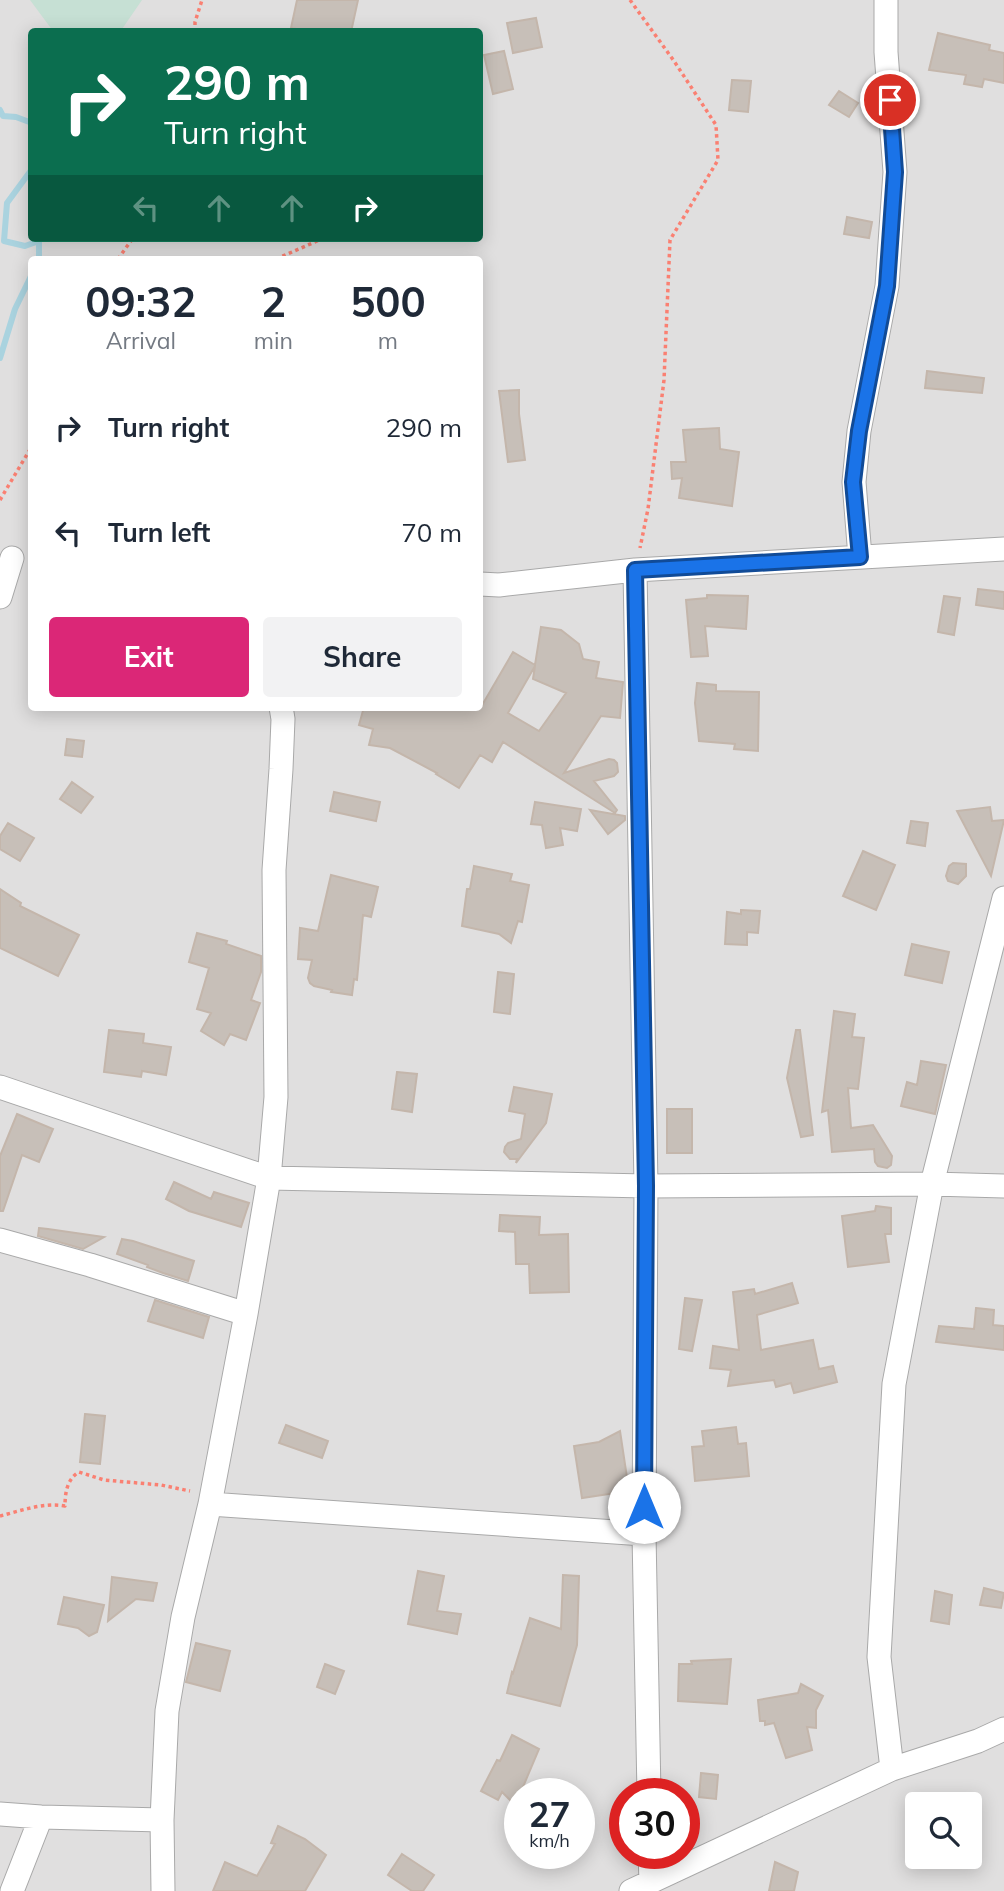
<!DOCTYPE html>
<style>
body{margin:0;font-family:Mulish,sans-serif;background:#f2f2f3;color:#1f2937;height:100vh;display:flex;flex-direction:column;font-size:26px;white-space:nowrap}
*{box-sizing:border-box;margin:0}
p{font-size:23px;color:#747a83}
.icon{flex:none;width:38px;height:38px;fill:none;stroke:currentColor;stroke-width:2;stroke-linecap:round;stroke-linejoin:round}
.map{position:relative;flex:1;overflow:hidden}
.sheet{position:absolute;left:28px;top:256px;width:455px;height:455px;display:flex;flex-direction:column;background:#fff;border-radius:7px;box-shadow:0 4px 18px #0003}
.sheet>*{flex:none}
.banner{position:absolute;left:28px;top:28px;width:455px;height:214px;border-radius:7px;box-shadow:0 4px 18px #0003;background:#0b6e4f;color:#fff;overflow:hidden}
.buttons{position:absolute;left:905px;top:1792px;display:grid;gap:14px}
.buttons a{display:grid;place-items:center;width:77px;height:77px;border-radius:7px;background:#fff;box-shadow:0 4px 18px #0003;font-size:35px}
.speed{position:absolute;left:504px;top:1778px;display:flex;gap:14px;font-size:35px;font-weight:700;text-align:center}
.speed>*{display:grid;place-content:center;width:91px;height:91px;border-radius:50%;background:#fff;box-shadow:0 4px 18px #0003;line-height:1}
.speed small{font-size:18px;font-weight:400}
.speed .limit{border:10px solid #d22;background:#fff;color:#111}
.pin{position:absolute;display:grid;place-items:center;width:60px;height:60px;color:#fff;margin:-30px;border:4px solid #fff;border-radius:50%;box-shadow:0 2px 7px #0007}
.me{position:absolute;width:77px;margin:-38px;rotate:0deg;stroke-linejoin:round;filter:drop-shadow(0 0 5px #0008)}
.turn{display:flex;align-items:center;gap:24px;height:147px;padding:0 21px;font-size:32px}
.turn .icon{width:91px;height:91px;stroke-width:2.5}
.turn b{display:block;font-size:49px;line-height:60px}
.lanes{display:flex;align-items:center;height:66px;padding:0 21px;background:#0003;justify-content:center;gap:35px;direction:ltr}
.lanes .off{opacity:.35}
.eta{display:flex;justify-content:space-evenly;align-items:center;height:119px;text-align:center}
.eta b{font-size:42px;font-weight:700;line-height:49px}
.primary-button{display:flex;gap:14px;margin-top:auto;padding:14px 21px}
.primary-button a{flex:1;height:80px;border-radius:7px;background:#db2777;color:#fff;font-size:28px;font-weight:700;line-height:80px;text-align:center}
.primary-button a+a{background:#f2f2f3;color:#1f2937}
ul{padding:0;list-style:none}
li{display:flex;align-items:center;gap:21px;height:105px;padding:0 21px}
li div{flex:1}
li b{display:block;font-size:26px}
li em{font-style:normal}
.map>svg:first-child{display:block}
</style>
<div class="map">
<svg width="1004" height="1891" viewBox="0 0 1004 1891">
<rect width="100%" height="100%" fill="#f2efe9"/>
<path fill="#e0dfdf" fill-rule="evenodd" d="M0,0H1004V1891H0ZM32,32H480V238H32ZM32,259H480V707H32ZM520,1794H579V1853H520ZM625,1794H684V1853H625ZM917,1804H970V1857H917Z"/>
<path fill="#c6e0d4" d="M30,0H142L120,32L53,31Z"/>
<g fill="none" stroke-linecap="round" stroke-linejoin="round">
<path stroke="#aad3df" stroke-width="6" d="M0,110L3,116L16,117L32,123
M32,169L7,203L4,241L25,246L39,241V259
M0,358L15,309L32,274"/>
</g>
<path fill="#c7bfb8" stroke="#c4b6ab" stroke-width="2" fill-rule="evenodd" d="M297,0H358L351,32H313L291,28Z
M536,18L542,47L513,53L507,23Z
M938,33L990,45L989,50L1004,53V83L984,79L982,87L964,84L966,75L929,70Z
M504,51L513,89L493,94L484,55Z
M732,80L751,81L748,112L729,110Z
M839,91L858,103L849,117L829,105Z
M847,217L872,222L869,238L844,234Z
M927,371L984,378L982,393L925,388Z
M519,390V414L525,460L508,462L499,391Z
M719,428L720,449L739,452L732,506L679,498L682,478L672,479L671,462H686L683,430Z
M978,589L1004,592V609L976,605Z
M707,595L748,596L746,629L705,626L708,656L691,657L686,600L707,598Z
M944,596L960,598L954,635L938,632Z
M541,627L561,630L579,644L583,659L599,662L596,678L623,682L620,718L601,716L564,773L609,759L614,760L617,763L618,772L614,776L594,781L617,810L615,813L503,742L492,762L480,755L459,788L436,774L437,773L390,748L369,745L373,729L359,725L364,707H481L513,652L535,665ZM535,666L533,679L566,693L539,731L508,713Z
M697,683L716,685V691L759,692L758,751L734,749L735,744L699,741L695,703Z
M67,739L84,741L82,757L65,755Z
M72,782L93,797L81,813L60,799Z
M334,792L380,802L376,821L330,811Z
M535,802L581,809L577,831L560,828L563,845L546,848L542,825L531,824Z
M990,807L992,821L1004,820L991,876L957,811Z
M590,810L625,816V820L608,834Z
M911,821L928,823L925,846L907,843Z
M8,823L34,838L20,861L0,849V836Z
M863,851L895,865L876,910L843,896Z
M953,863L966,864V876L958,884L948,881L946,876L949,866Z
M474,866L512,874L510,881L529,885L522,922L518,921L511,943L499,934L462,926L467,889H470Z
M331,875L378,887L371,917L363,915L357,980L354,979L352,995L331,992L332,990L314,986L310,983L308,978L312,960L298,959L300,928L318,931Z
M0,889L21,903L20,906L79,935L58,976L0,948Z
M741,910L760,911L758,933L747,932V945L725,944L727,912L741,914Z
M197,933L227,941L226,944L261,956V972L251,1000L260,1003L246,1040L230,1034L224,1045L201,1031L211,1013L197,1009L209,968L189,962Z
M912,944L949,952L942,983L905,975Z
M498,972L514,974L510,1014L494,1012Z
M834,1011L855,1014L852,1037L864,1038L858,1089L848,1088L851,1128L873,1125L892,1156L891,1165L887,1168L878,1166L875,1162L874,1149L832,1152L828,1110L822,1112Z
M109,1030L144,1034L143,1043L171,1047L166,1075L142,1071L141,1077L104,1072Z
M796,1030H800L813,1135L801,1137L787,1078Z
M921,1061L946,1065L935,1114L901,1106L907,1082L917,1085Z
M397,1072L417,1074L412,1112L392,1109Z
M514,1087L552,1094L546,1123L516,1163L517,1159H510L504,1152L505,1147L508,1143L521,1139L525,1114L509,1111Z
M667,1109H692V1153H667Z
M17,1114L53,1129L39,1162L22,1155L3,1211H0V1156Z
M174,1182L211,1199L214,1192L249,1203L241,1227L189,1211L166,1199Z
M876,1206L891,1208V1234H885L889,1262L848,1267L842,1216L875,1211Z
M500,1215L540,1217L539,1235L568,1234L569,1292L530,1293L529,1264H516L515,1232L499,1231Z
M39,1228L48,1229L104,1237L83,1249L38,1236Z
M122,1239L133,1241L194,1261L188,1281L163,1273L147,1267L148,1265L117,1254Z
M792,1283L798,1303L757,1315L761,1350L813,1340L819,1369L833,1366L837,1382L794,1393L791,1383L776,1387L774,1380L728,1386L731,1370L710,1368L713,1346L739,1350L733,1292L754,1289L755,1294Z
M685,1298L702,1300L692,1351L679,1349Z
M155,1300L209,1317L203,1338L148,1321Z
M976,1308L994,1310L993,1325L1004,1326V1350L936,1342L939,1326L974,1329Z
M85,1414L105,1416L100,1464L80,1462Z
M286,1425L328,1441L322,1458L279,1443Z
M736,1427L738,1444L746,1443L749,1476L695,1481L692,1447L704,1446L702,1431Z
M620,1431L629,1491L582,1498L574,1446L599,1442Z
M418,1571L444,1576L437,1611L461,1614L457,1634L408,1624Z
M563,1575L579,1576L577,1645L560,1706L507,1693L512,1672L513,1673L530,1618L561,1629Z
M112,1577L157,1583L153,1601L136,1599L108,1621Z
M984,1588L1004,1593L1001,1608L980,1605Z
M935,1591L952,1595L949,1624L931,1621Z
M64,1597L104,1605L97,1632L89,1636L78,1628L58,1624Z
M196,1643L230,1651L220,1691L186,1682Z
M731,1659L727,1704L678,1701L679,1664H692L691,1661Z
M325,1664L344,1671L335,1694L317,1687Z
M801,1684L823,1696L816,1710V1728L807,1727L812,1750L786,1758L774,1723L765,1725V1721H760L758,1700L798,1693Z
M512,1735L539,1749L520,1794V1810L502,1792L498,1800L481,1791L497,1760L500,1761Z
M701,1773L718,1775L716,1799L699,1797Z
M278,1826L305,1839L326,1855L305,1891H213L225,1862L257,1876L275,1844L271,1843Z
M402,1854L434,1875L423,1891H412L388,1875Z
M775,1862L798,1872L794,1891H769Z"/>
<g fill="none" stroke-linecap="round" stroke-linejoin="round">
<defs>
<path id="minor" d="M860,557L854,482L859,431L887,286L895,172L886,52V0
M480,584L499,585L635,570L1004,549
M0,597L12,558
M0,1087L269,1178L646,1186L635,570
M0,1240L90,1265L246,1314
M210,1504L644,1534
M892,1769L879,1657L894,1384L932,1184L1004,898
M649,1794L644,1534L646,1186L932,1184L1004,1186
M0,1814L41,1817L162,1820
M650,1853L651,1882
M12,1891L41,1817
M163,1891L162,1820L167,1711L183,1617L210,1504L246,1314L269,1178L276,1097L274,870L281,769L283,719L281,707
M631,1891L892,1769L978,1741L1004,1729"/>
</defs>
<use href="#minor" stroke="#a9a9a9" stroke-width="25"/>
<path stroke="#fa8072" stroke-width="3.5" stroke-dasharray="3.5 3.5" stroke-linecap="butt" d="M630,0L674,61L716,125L718,160L670,240L664,380L648,509L640,548
M195,32V22L202,0
M118,259L133,238
M276,259L324,238
M0,500L32,446
M0,1516C20,1511 44,1502 65,1506C65,1493 67,1479 79,1472L104,1480L161,1485L190,1491"/>
<use href="#minor" stroke="#fff" stroke-width="23"/>
</g>
<g fill="none" stroke-linecap="round" stroke-linejoin="round">
<defs>
<path id="route" d="M644,1507L646,1186L635,570L860,557L853,482L859,431L887,286L895,172L890,100"/>
</defs>
<use href="#route" stroke="#114b97" stroke-width="18"/>
<use href="#route" stroke="#1a73e8" stroke-width="12"/>
</g>
</svg>
<div class="buttons">
<a><svg class="icon" aria-label="search" viewBox="0 0 24 24"><circle cx="10" cy="10" r="6"/><path d="M15 15l6 6"/></svg></a>
</div>
<div class="speed"><div>27<small>km/h</small></div><div class="limit">30</div></div>
<div class="pin" style="left:890px;top:100px;background:#d93025"><svg class="icon" aria-label="arrive" viewBox="0 0 24 24"><path d="M6 21V4h12l-3 4 3 4H6"/></svg></div>
<svg class="me" style="left:644px;top:1507px" viewBox="-20 -20 40 40"><circle r="19" fill="#fff"/><path d="M0-13L10 11 0 6-10 11z" fill="#1a73e8"/></svg>
<div class="banner">
<div class="turn"><svg class="icon" aria-label="right" viewBox="0 0 24 24"><path d="M7 20v-9h11M14 6l5 5-5 5"/></svg><div><b>290 m</b>Turn right</div></div>
<div class="lanes"><svg class="icon off" aria-label="left" viewBox="0 0 24 24"><path d="M17 20v-9H6M10 6l-5 5 5 5"/></svg><svg class="icon off" aria-label="ahead" viewBox="0 0 24 24"><path d="M12 20V5M6 11l6-6 6 6"/></svg><svg class="icon off" aria-label="ahead" viewBox="0 0 24 24"><path d="M12 20V5M6 11l6-6 6 6"/></svg><svg class="icon" aria-label="right" viewBox="0 0 24 24"><path d="M7 20v-9h11M14 6l5 5-5 5"/></svg></div>
</div>
<section class="sheet">
<div class="eta">
<div><b>09:32</b><p>Arrival</p></div>
<div><b>2</b><p>min</p></div>
<div><b>500</b><p>m</p></div>
</div>
<ul>
<li><svg class="icon" aria-label="right" viewBox="0 0 24 24"><path d="M7 20v-9h11M14 6l5 5-5 5"/></svg><div><b>Turn right</b></div><em>290 m</em></li>
<li><svg class="icon" aria-label="left" viewBox="0 0 24 24"><path d="M17 20v-9H6M10 6l-5 5 5 5"/></svg><div><b>Turn left</b></div><em>70 m</em></li>
</ul>
<div class="primary-button"><a>Exit</a><a>Share</a></div>
</section>
</div>
